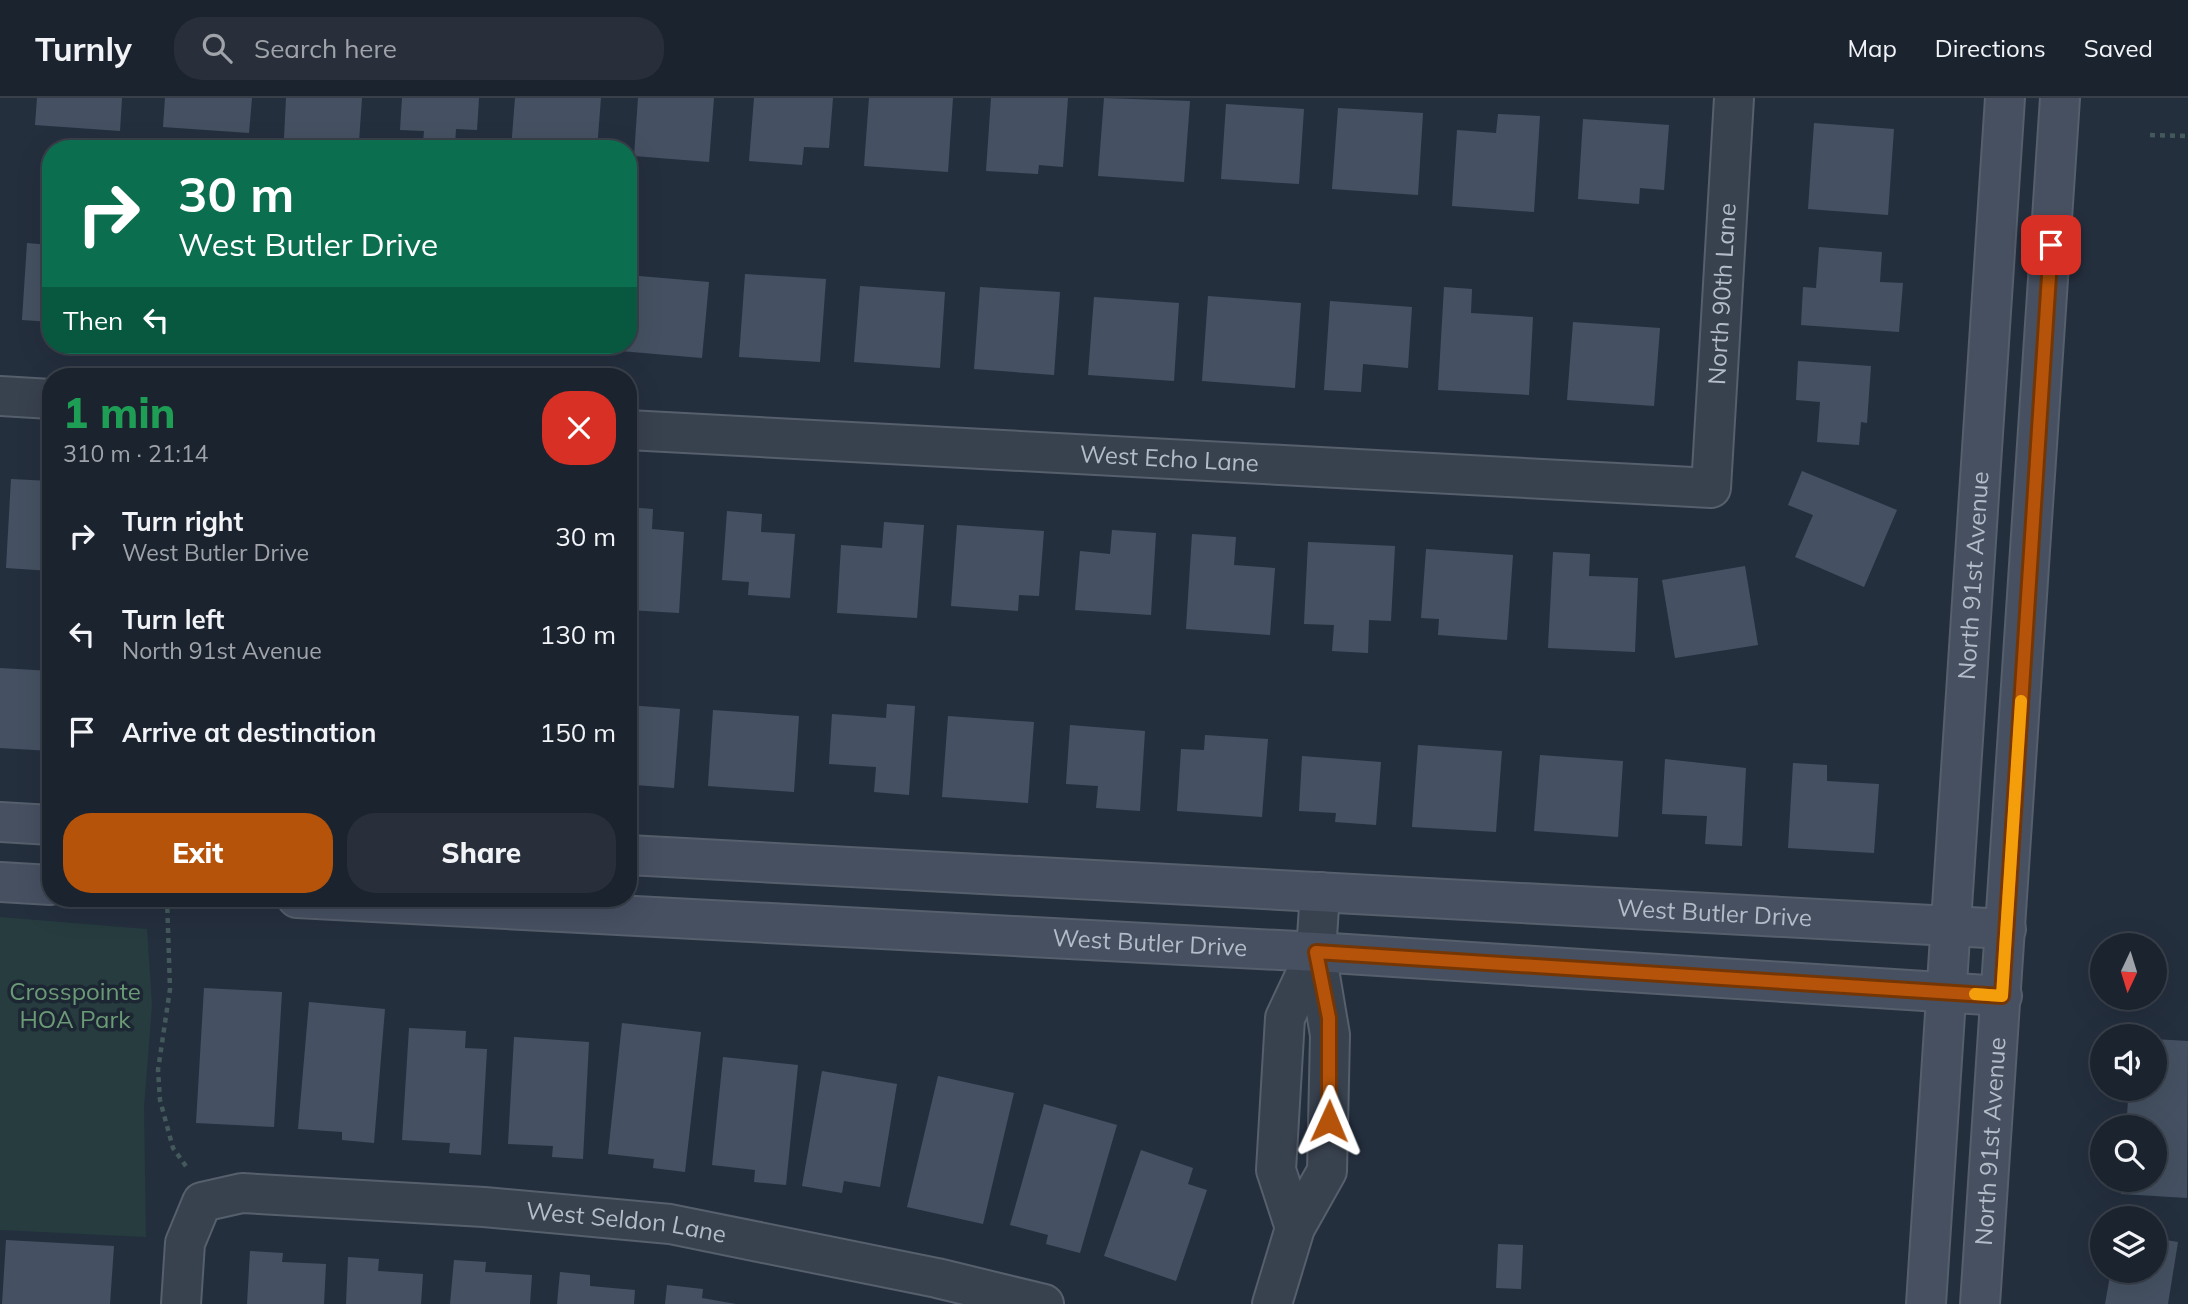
<!DOCTYPE html>
<meta charset="utf-8">
<style>
body{margin:0;font-family:Mulish,sans-serif;background:#282f3a;color:#f1f3f6;height:100vh;display:flex;flex-direction:column;font-size:26px;white-space:nowrap}
*{box-sizing:border-box;margin:0}
p{font-size:23px;color:#a0a4aa}
.icon{flex:none;width:38px;height:38px;fill:none;stroke:currentColor;stroke-width:2;stroke-linecap:round;stroke-linejoin:round}
.map{position:relative;flex:1;overflow:hidden}
.details{position:absolute;left:42px;top:270px;width:595px;height:539px;display:flex;flex-direction:column;background:#1b232e;border-radius:28px;box-shadow:0 7px 28px #0002,0 0 0 2px #39404a}
.details>*{flex:none}
.top-card{position:absolute;left:42px;top:42px;width:595px;height:214px;border-radius:28px;box-shadow:0 7px 28px #0002,0 0 0 2px #39404a;background:#0b6e4f;color:#fff;overflow:hidden}
.needle{width:46px;rotate:184deg}
.controls{position:absolute;left:2090px;top:835px;display:grid;gap:14px}
.controls a{display:grid;place-items:center;width:77px;height:77px;border-radius:50%;background:#1b232e;box-shadow:0 7px 28px #0002,0 0 0 2px #39404a;font-size:35px}
.pin{position:absolute;display:grid;place-items:center;width:60px;height:60px;color:#fff;margin:-30px;border-radius:14px;box-shadow:0 4px 10px #0006}
.me{position:absolute;width:77px;margin:-38px;rotate:1deg;stroke-linejoin:round;filter:drop-shadow(0 0 5px #0008)}
.turn{display:flex;align-items:center;gap:24px;height:147px;padding:0 21px;font-size:32px}
.turn .icon{width:91px;height:91px;stroke-width:2.5}
.turn b{display:block;font-size:49px;line-height:60px}
.then{display:flex;align-items:center;height:66px;padding:0 21px;background:#0003;gap:14px;font-size:26px}
.round{display:grid;place-items:center;flex:none;width:74px;height:74px;border-radius:28px;background:#282f3a}
.headline{display:flex;align-items:center;justify-content:space-between;height:119px;padding:0 21px}
h1{font-size:42px;font-weight:800;line-height:52px;color:#1e9e55}
.button{display:flex;gap:14px;margin-top:auto;padding:14px 21px}
.button a{flex:1;height:80px;border-radius:28px;background:#b45309;color:#fff;font-size:28px;font-weight:800;line-height:80px;text-align:center}
.button a+a{background:#282f3a;color:#f1f3f6}
ul{padding:0;list-style:none}
li{display:flex;align-items:center;gap:21px;height:98px;padding:0 21px}
li div{flex:1}
li b{display:block;font-size:26px}
li em{font-style:normal}
header{display:flex;align-items:center;gap:42px;box-sizing:border-box;height:98px;padding:0 35px;background:#1b232e;border-bottom:2px solid #39404a}
header strong{font-size:33px}
nav{display:flex;gap:38px;margin-inline-start:auto;font-size:24px}
.search{width:490px;height:63px;background:#282f3a;display:flex;align-items:center;gap:18px;box-sizing:border-box;padding:0 24px;border-radius:28px;color:#a0a4aa;font-size:26px}
.map>svg:first-child{display:block}
</style>
<header>
<strong>Turnly</strong>
<div class="search"><svg class="icon" aria-label="search" viewBox="0 0 24 24"><circle cx="10" cy="10" r="6"/><path d="M15 15l6 6"/></svg>Search here</div>
<nav><a>Map</a><a>Directions</a><a>Saved</a></nav>
</header>
<div class="map">
<svg width="2188" height="1206" viewBox="0 0 2188 1206">
<rect width="100%" height="100%" fill="#242f3e"/>
<path fill="#263c3f" d="M0,819L147,831L152,907L144,1010L146,1139L0,1132Z"/>
<path fill="#455162" d="M37,0H122L120,33L35,27Z
M165,0H252L249,35L163,29Z
M286,0H362L359,44L284,40Z
M402,0H479L477,32L456,31L455,47L423,45L424,33L400,32Z
M515,0H601L597,51H511Z
M638,0H714L709,64L634,58Z
M754,0H833L829,50L804,49L802,67L749,63Z
M869,0H953L948,74L864,68Z
M991,0H1068L1063,69L1039,67L1038,76L986,73Z
M1104,0L1190,3L1184,84L1098,78Z
M1226,6L1304,11L1299,86L1221,81Z
M1338,10L1423,15L1418,97L1332,91Z
M1498,16L1540,18L1534,114L1452,108L1457,32L1496,35Z
M1583,21L1669,27L1664,92L1640,90L1639,106L1578,101Z
M1814,25L1894,31L1888,117L1808,111Z
M27,145L51,147V224L22,222Z
M1819,149L1882,154L1880,184L1903,185L1899,234L1801,227L1803,189L1816,190Z
M745,176L826,181L820,264L739,259Z
M628,177L709,184L702,260L620,253V247H628Z
M860,188L945,194L940,270L854,264Z
M980,189L1060,194L1054,277L974,271Z
M1444,189L1472,191L1471,215L1533,219L1529,297L1438,292Z
M1208,198L1301,205L1295,290L1202,283Z
M1094,199L1179,205L1174,283L1088,277Z
M1330,203L1412,209L1408,270L1363,266L1361,294L1324,292Z
M1573,224L1660,230L1654,308L1567,302Z
M505,247H543L542,254L505,251Z
M1798,263L1871,268L1867,325L1861,324L1859,347L1817,344L1820,304L1796,302Z
M1802,373L1897,412L1864,489L1795,459L1813,417L1788,407Z
M11,381L51,383V473L6,470Z
M628,409L653,411L652,431L684,434L679,515L628,512Z
M727,413L762,416L761,434L795,436L790,500L748,497L749,484L722,482Z
M884,424L924,427L917,520L837,515L841,447L882,450Z
M957,427L1044,433L1039,498L1019,497L1018,513L951,508Z
M1112,432L1156,435L1151,517L1075,512L1080,453L1110,456Z
M1192,436L1236,439L1234,467L1275,470L1270,537L1186,531Z
M1308,444L1395,448L1391,523L1369,522L1368,555L1332,553L1334,527L1304,526Z
M1426,451L1513,457L1507,542L1438,537L1439,521L1421,520Z
M1553,454L1590,456L1589,478L1638,480L1635,554L1548,550Z
M1745,468L1758,547L1675,560L1662,482Z
M0,570L51,573V653L0,650Z
M887,606L915,608L909,697L874,694L876,669L829,666L832,616L886,620Z
M628,607L680,611L674,690L636,687L638,660L628,659Z
M713,612L799,618L794,694L708,688Z
M948,618L1034,624L1028,705L942,699Z
M1070,627L1145,633L1140,713L1096,710L1098,688L1066,686Z
M1205,637L1268,641L1262,719L1177,713L1181,651L1204,652Z
M1418,647L1502,653L1496,734L1412,729Z
M1540,657L1623,663L1618,739L1534,733Z
M1302,658L1381,664L1376,727L1335,724L1336,715L1299,713Z
M1665,661L1746,670L1742,748L1705,746L1707,718L1662,716Z
M1793,665L1827,667V683L1879,686L1874,755L1788,750Z
M204,890L282,894L274,1029L196,1025Z
M309,904L385,911L374,1045L342,1042V1034L298,1031Z
M622,925L701,934L685,1074L653,1070L654,1061L608,1056Z
M409,930L466,933L465,950L487,951L481,1057L449,1055L450,1045L402,1042Z
M514,939L589,944L583,1061L552,1059L553,1048L508,1046Z
M2154,941L2188,943L2187,1100L2121,1096L2122,1082H2154V1029H2126L2129,990H2154Z
M723,959L798,967L786,1087L754,1084L755,1072L712,1067Z
M822,973L897,986L880,1089L844,1083L842,1095L802,1088Z
M938,978L1014,995L983,1126L907,1109Z
M1044,1006L1117,1027L1080,1155L1046,1146L1048,1137L1010,1127Z
M1141,1052L1193,1070L1188,1086L1207,1092L1176,1183L1104,1158Z
M2154,1140L2178,1144L2168,1206H2105L2111,1172H2154Z
M6,1142L114,1148L110,1206H2Z
M1498,1146L1523,1147L1521,1191L1496,1190Z
M250,1153L283,1155L282,1164L326,1166L324,1206H247Z
M348,1159L379,1161L378,1173L423,1176L421,1206H346Z
M454,1162L486,1164L485,1174L532,1177L530,1206H450Z
M560,1174L590,1177V1188L635,1192L634,1206H557Z
M667,1187L703,1191L702,1200L736,1206H665Z"/>
<g fill="none" stroke-linecap="round" stroke-linejoin="round">
<defs>
<g id="street">
<path d="M0,298L51,301"/>
<path id="s1" d="M628,332L1711,390L1734,0"/>
<path d="M1295,1130L1276,1072L1285,920L1316,854"/>
<path id="s2" d="M181,1206L185,1145L202,1104L242,1095L484,1109L670,1126L937,1180L1044,1206"/>
<path d="M1272,1206L1295,1130L1327,1073L1330,937L1316,854L1320,794"/>
</g>
<g id="secondary">
<path d="M0,724L51,727"/>
<path id="s3" d="M628,757L2006,831"/>
<path d="M0,784L51,787"/>
<path id="s4" d="M297,800L1316,854L2002,898"/>
<path id="s5" d="M1926,1206L2005,0"/>
<path id="s6" d="M1980,1206L2060,0"/>
</g>
</defs>
<use href="#street" stroke="#565f6c" stroke-width="42"/>
<use href="#secondary" stroke="#565f6c" stroke-width="42"/>
<path stroke="#44595c" stroke-width="4.5" stroke-dasharray="5 5" stroke-linecap="butt" d="M2150,37L2188,38
M167,800L170,891L158,972L160,1002L173,1050L188,1071"/>
<use href="#street" stroke="#38414e" stroke-width="38"/>
<use href="#secondary" stroke="#465061" stroke-width="38"/>
</g>
<g fill="none" stroke-linecap="round" stroke-linejoin="round">
<defs>
<path id="route" d="M1329,1023V920L1316,854L2002,898L2051,147"/>
</defs>
<use href="#route" stroke="#753606" stroke-width="18"/>
<use href="#route" stroke="#b45309" stroke-width="12"/>
<path stroke="#f59e0b" stroke-width="12" d="M1975,896L2002,898L2021,603"/>
</g>
<g text-anchor="middle" stroke-width="7" stroke-linejoin="round" paint-order="stroke">
<g font-size="24" fill="#b4bcc9" stroke="#1d2633">
<text dy="8" stroke="none"><textPath href="#s1" startOffset="1279">North 90th Lane</textPath></text>
<text dy="8" stroke="none"><textPath href="#s1" startOffset="542">West Echo Lane</textPath></text>
<text dy="8" stroke="none"><textPath href="#s5" startOffset="730">North 91st Avenue</textPath></text>
<text dy="8" stroke="none"><textPath href="#s3" startOffset="1088">West Butler Drive</textPath></text>
<text dy="8" stroke="none"><textPath href="#s4" startOffset="854">West Butler Drive</textPath></text>
<text dy="8" stroke="none"><textPath href="#s6" startOffset="163">North 91st Avenue</textPath></text>
<text dy="8" stroke="none"><textPath href="#s2" startOffset="532">West Seldon Lane</textPath></text>
</g>
<g font-size="24" fill="#6b9a76" stroke="#1d2633">
<text x="75" y="902">Crosspointe<tspan x="75" dy="28">HOA Park</tspan></text>
</g>
</g>
</svg>
<div class="controls">
<a><svg class="needle" viewBox="-14 -14 28 28"><path d="M0-13l5 13h-10z" fill="#e53935"/><path d="M0 13l5-13h-10z" fill="#a0a4aa"/></svg></a>
<a><svg class="icon" aria-label="sound" viewBox="0 0 24 24"><path d="M4 9h4l5-4v14l-5-4H4zM17 9q2 3 0 6"/></svg></a>
<a><svg class="icon" aria-label="search" viewBox="0 0 24 24"><circle cx="10" cy="10" r="6"/><path d="M15 15l6 6"/></svg></a>
<a><svg class="icon" aria-label="layers" viewBox="0 0 24 24"><path d="M12 4l9 5-9 5-9-5zM3 14l9 5 9-5"/></svg></a>
</div>
<div class="pin" style="left:2051px;top:147px;background:#d93025"><svg class="icon" aria-label="arrive" viewBox="0 0 24 24"><path d="M6 21V4h12l-3 4 3 4H6"/></svg></div>
<svg class="me" style="left:1329px;top:1023px" viewBox="-20 -20 40 40"><path d="M0-17L14 15 0 8-14 15z" fill="#b45309" stroke="#fff" stroke-width="4"/></svg>
<div class="top-card">
<div class="turn"><svg class="icon" aria-label="right" viewBox="0 0 24 24"><path d="M7 20v-9h11M14 6l5 5-5 5"/></svg><div><b>30 m</b>West Butler Drive</div></div>
<div class="then">Then<svg class="icon" aria-label="left" viewBox="0 0 24 24"><path d="M17 20v-9H6M10 6l-5 5 5 5"/></svg></div>
</div>
<section class="details">
<div class="headline"><div><h1>1 min</h1><p>310 m · 21:14</p></div><a class="round" style="background:#d93025;color:#fff"><svg class="icon" aria-label="close" viewBox="0 0 24 24"><path d="M6 6l12 12M18 6L6 18"/></svg></a></div>
<ul>
<li><svg class="icon" aria-label="right" viewBox="0 0 24 24"><path d="M7 20v-9h11M14 6l5 5-5 5"/></svg><div><b>Turn right</b><p>West Butler Drive</p></div><em>30 m</em></li>
<li><svg class="icon" aria-label="left" viewBox="0 0 24 24"><path d="M17 20v-9H6M10 6l-5 5 5 5"/></svg><div><b>Turn left</b><p>North 91st Avenue</p></div><em>130 m</em></li>
<li><svg class="icon" aria-label="arrive" viewBox="0 0 24 24"><path d="M6 21V4h12l-3 4 3 4H6"/></svg><div><b>Arrive at destination</b></div><em>150 m</em></li>
</ul>
<div class="button"><a>Exit</a><a>Share</a></div>
</section>
</div>
